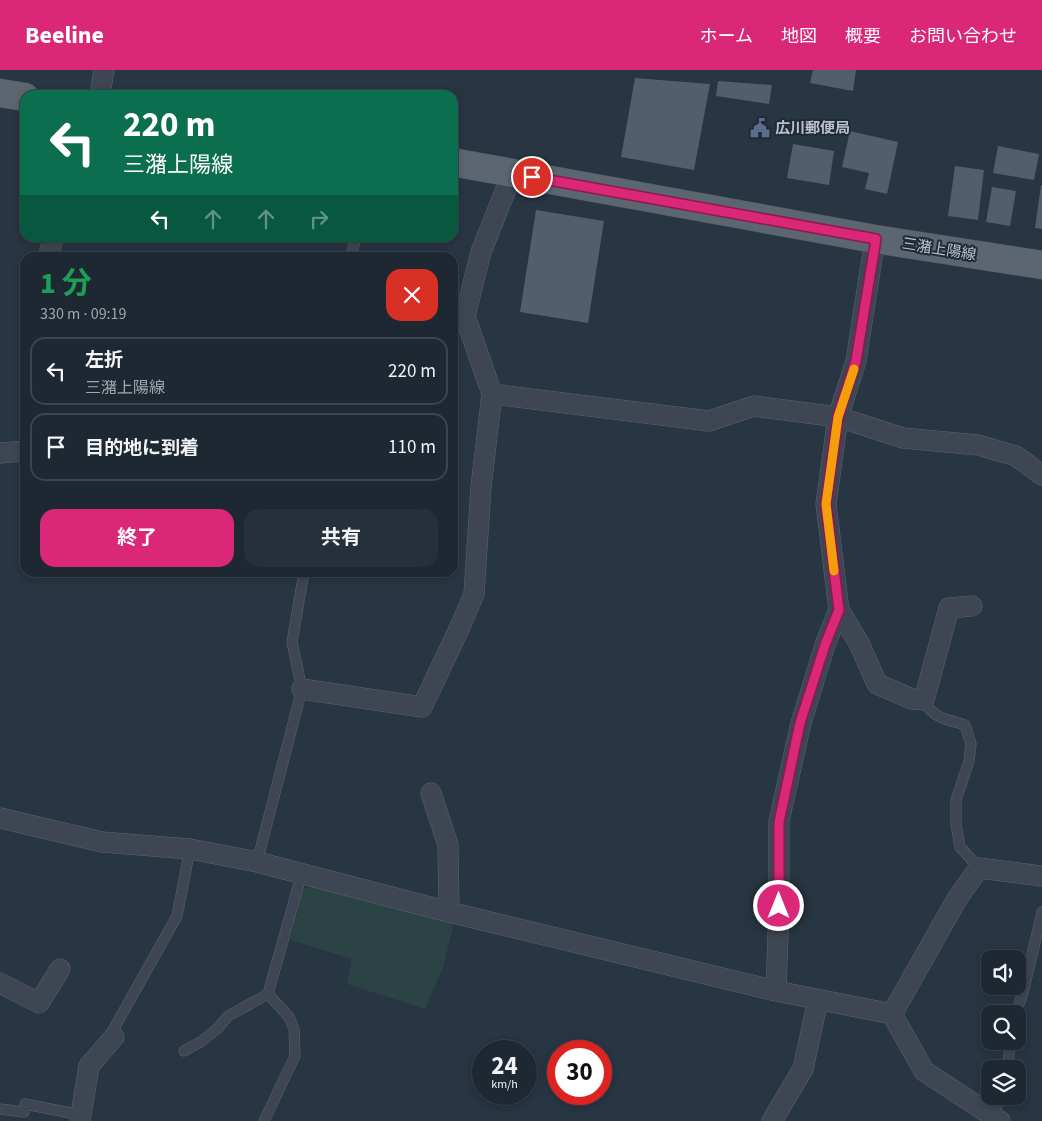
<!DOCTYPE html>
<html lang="ja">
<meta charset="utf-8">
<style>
body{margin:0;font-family:"Source Sans 3","Noto Sans JP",sans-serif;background:#26303a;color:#f1f3f6;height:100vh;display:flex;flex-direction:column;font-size:19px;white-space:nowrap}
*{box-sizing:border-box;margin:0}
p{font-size:16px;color:#a1a6ac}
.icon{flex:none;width:28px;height:28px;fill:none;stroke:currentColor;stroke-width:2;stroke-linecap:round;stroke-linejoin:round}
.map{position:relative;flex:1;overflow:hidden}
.panel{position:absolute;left:20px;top:182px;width:438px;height:325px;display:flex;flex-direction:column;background:#1e2832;border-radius:15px;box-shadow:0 2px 8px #0003,0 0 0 1px #3c444d}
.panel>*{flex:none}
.hud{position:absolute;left:20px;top:20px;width:438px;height:152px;border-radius:15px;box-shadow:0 2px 8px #0003,0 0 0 1px #3c444d;background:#0b6e4f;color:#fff;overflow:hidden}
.controls{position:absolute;left:981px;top:880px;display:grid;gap:10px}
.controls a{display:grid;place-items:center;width:45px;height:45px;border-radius:10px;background:#1e2832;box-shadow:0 2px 8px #0003,0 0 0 1px #3c444d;font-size:25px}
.speed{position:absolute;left:472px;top:970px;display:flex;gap:10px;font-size:25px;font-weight:700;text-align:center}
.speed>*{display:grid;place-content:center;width:65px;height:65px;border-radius:50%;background:#1e2832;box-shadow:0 2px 8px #0003,0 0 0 1px #3c444d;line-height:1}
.speed small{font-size:12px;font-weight:400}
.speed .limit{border:8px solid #d22;background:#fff;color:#111}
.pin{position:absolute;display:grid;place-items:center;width:42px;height:42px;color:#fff;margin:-21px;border:2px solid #fff;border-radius:50%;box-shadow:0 1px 5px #0007}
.me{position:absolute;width:55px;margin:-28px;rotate:0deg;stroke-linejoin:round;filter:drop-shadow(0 0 4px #0008)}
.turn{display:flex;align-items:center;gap:18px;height:105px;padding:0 20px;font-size:22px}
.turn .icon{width:65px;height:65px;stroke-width:2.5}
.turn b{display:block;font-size:35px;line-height:42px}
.lanes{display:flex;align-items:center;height:48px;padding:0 20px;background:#0003;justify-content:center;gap:25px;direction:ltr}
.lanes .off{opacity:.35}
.round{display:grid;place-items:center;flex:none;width:52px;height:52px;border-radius:15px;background:#26303a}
.overview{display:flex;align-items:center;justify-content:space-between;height:85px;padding:0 20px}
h1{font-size:30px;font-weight:700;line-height:38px;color:#1e9e55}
.cta{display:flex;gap:10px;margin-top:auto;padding:10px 20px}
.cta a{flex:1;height:58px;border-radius:15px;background:#db2777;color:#fff;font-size:20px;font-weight:700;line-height:58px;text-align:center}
.cta a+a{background:#26303a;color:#f1f3f6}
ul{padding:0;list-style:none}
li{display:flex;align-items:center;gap:15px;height:68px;margin:0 10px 8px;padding:0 10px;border:2px solid #3c444d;border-radius:15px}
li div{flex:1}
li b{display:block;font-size:19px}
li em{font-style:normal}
header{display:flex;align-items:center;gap:30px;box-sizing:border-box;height:70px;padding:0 25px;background:#db2777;color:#fff}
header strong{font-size:24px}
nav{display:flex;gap:28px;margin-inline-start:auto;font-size:18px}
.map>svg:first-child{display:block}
</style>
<header>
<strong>Beeline</strong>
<nav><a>ホーム</a><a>地図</a><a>概要</a><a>お問い合わせ</a></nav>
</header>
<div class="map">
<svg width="1042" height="1051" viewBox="0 0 1042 1051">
<rect width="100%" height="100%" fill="#283542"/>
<path fill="#2b4344" d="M314,815L450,851L453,857L443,897L425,939L347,914L352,889L290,870L303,819Z"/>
<path fill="#525e6d" d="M813,0H856L853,21L810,13Z
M635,8L710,14L694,100L621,87Z
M718,11L772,15L769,34L716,26Z
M850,61L898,72L887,124L865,119L869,103L842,97Z
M793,74L834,81L829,115L787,108Z
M998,76L1039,84L1034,110L993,103Z
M955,96L984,100L978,150L948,146Z
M1041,115H1042V159L1035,158Z
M992,117L1016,121L1010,156L986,152Z
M536,140L604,151L588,253L520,242Z"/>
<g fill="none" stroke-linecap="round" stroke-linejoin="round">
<defs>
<path id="lane" d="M350,188L356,168
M924,630C931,648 949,650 965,655L971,674L969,691L956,730V755L960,777L979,798
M257,792L302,619L292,572L304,502
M1016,944L1024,919L1042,842
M112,968V962L177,846L190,779
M184,981L202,971L218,958L228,946L268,924
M1007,999L1011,971
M0,1039L24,1042L25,1034L81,1045
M994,1046L1000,1026
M264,1051L295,986L294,959L289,947L268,924L302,803"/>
<path id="street" d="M100,25L104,0
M48,188L53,168
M492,324L709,351L754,336L838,347L903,368L978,375L1016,386L1042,405
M0,383L25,381
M839,540L859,573L877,614L912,629L924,630L949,538L972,536
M302,619L422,637L460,557L474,524L481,417L492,324L465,246L481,182L512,104
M431,723L448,775L449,842
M0,748L102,772L190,779L257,792L449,842L776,921L892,944L924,1001L1000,1051
M0,913L39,933L60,899
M776,921L779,836V751L801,653L825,575L839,540L826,434L838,347L856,291L875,169
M892,944L957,829L979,798L1042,806
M80,1051L89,996L114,967
M772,1051L803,999L818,930"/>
<path id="primary" d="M0,23L25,27
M452,92L875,169L1042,195"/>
</defs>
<use href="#lane" stroke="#5b646f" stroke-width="11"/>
<use href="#street" stroke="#5b646f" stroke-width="21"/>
<use href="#primary" stroke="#49525e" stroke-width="29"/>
<use href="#lane" stroke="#3d4652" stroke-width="10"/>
<use href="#street" stroke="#3d4652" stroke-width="20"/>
<use href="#primary" stroke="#5b6671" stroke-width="28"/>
</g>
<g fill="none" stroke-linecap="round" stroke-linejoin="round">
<defs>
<path id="route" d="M532,107L876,169L856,291L838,347L826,434L839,540L825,575L800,653L779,752V836"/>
</defs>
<use href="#route" stroke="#8e194d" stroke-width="12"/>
<use href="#route" stroke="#db2777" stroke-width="9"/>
<path stroke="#f59e0b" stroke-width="9" d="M834,501L826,434L838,347L854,299"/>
</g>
<defs>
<symbol id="civic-bare" viewBox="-9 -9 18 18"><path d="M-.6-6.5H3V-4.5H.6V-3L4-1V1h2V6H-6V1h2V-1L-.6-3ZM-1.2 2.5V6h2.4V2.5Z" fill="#5c6f8a" stroke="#212b37" stroke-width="2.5" paint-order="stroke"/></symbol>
</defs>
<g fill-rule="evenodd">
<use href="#civic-bare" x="746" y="44" width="28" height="28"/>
</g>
<g text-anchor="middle" stroke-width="4" stroke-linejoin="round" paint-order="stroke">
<g font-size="15" font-weight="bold" fill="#bac2cc" stroke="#212b37" text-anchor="start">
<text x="775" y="63">広川郵便局</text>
</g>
<g font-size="15" fill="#bac2cc" stroke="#212b37">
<text transform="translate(939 179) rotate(9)" y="5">三潴上陽線</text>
</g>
</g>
</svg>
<div class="controls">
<a><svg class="icon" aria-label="sound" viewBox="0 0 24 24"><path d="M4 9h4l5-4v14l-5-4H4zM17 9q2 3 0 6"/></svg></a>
<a><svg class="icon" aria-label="search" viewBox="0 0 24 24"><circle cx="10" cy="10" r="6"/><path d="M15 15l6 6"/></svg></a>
<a><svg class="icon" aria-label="layers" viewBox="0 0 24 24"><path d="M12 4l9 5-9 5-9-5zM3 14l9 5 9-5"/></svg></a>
</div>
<div class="speed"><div>24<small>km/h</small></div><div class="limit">30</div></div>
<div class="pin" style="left:532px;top:107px;background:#d93025"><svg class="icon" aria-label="arrive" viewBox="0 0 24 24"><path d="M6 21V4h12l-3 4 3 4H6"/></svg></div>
<svg class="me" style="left:779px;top:836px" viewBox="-20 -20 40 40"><circle r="17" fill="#db2777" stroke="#fff" stroke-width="3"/><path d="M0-11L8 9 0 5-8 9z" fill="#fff"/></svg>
<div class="hud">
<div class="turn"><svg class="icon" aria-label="left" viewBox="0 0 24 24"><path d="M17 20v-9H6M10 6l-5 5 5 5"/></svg><div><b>220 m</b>三潴上陽線</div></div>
<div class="lanes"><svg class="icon" aria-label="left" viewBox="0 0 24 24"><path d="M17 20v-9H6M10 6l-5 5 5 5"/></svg><svg class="icon off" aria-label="ahead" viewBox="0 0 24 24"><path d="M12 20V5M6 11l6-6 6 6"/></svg><svg class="icon off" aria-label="ahead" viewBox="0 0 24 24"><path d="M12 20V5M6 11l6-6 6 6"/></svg><svg class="icon off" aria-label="right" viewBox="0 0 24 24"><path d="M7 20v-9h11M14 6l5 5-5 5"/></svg></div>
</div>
<section class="panel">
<div class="overview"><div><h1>1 分</h1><p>330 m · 09:19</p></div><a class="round" style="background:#d93025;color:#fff"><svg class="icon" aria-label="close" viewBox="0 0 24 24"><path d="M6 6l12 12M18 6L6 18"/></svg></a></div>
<ul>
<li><svg class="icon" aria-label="left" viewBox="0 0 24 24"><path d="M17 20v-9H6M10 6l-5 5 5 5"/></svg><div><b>左折</b><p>三潴上陽線</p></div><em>220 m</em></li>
<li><svg class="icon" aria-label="arrive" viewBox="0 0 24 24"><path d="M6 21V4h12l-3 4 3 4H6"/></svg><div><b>目的地に到着</b></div><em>110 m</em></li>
</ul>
<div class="cta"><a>終了</a><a>共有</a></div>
</section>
</div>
